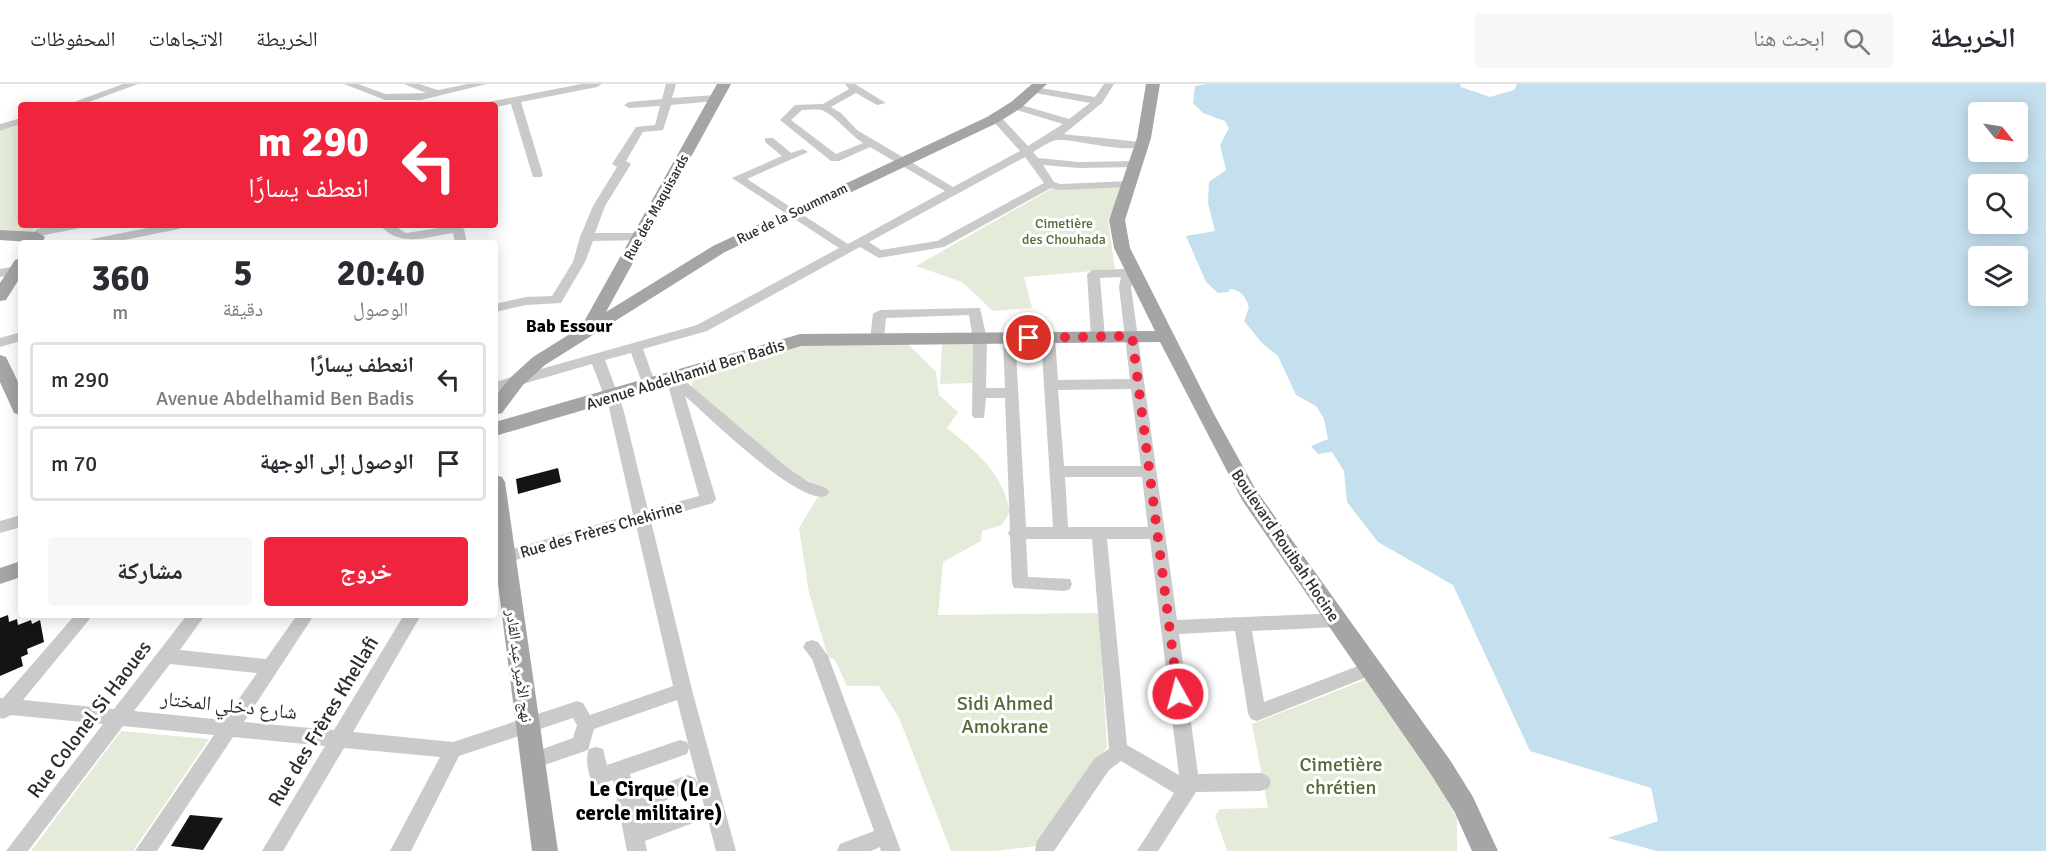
<!DOCTYPE html>
<html lang="ar">
<meta charset="utf-8">
<style>
body{margin:0;font-family:Signika,"Noto Naskh Arabic",sans-serif;background:#f7f7f7;color:#2b2b33;direction:rtl;height:100vh;display:flex;flex-direction:column;font-size:22px;white-space:nowrap}
*{box-sizing:border-box;margin:0}
p{font-size:20px;color:#7c7c81}
.icon{flex:none;width:33px;height:33px;fill:none;stroke:currentColor;stroke-width:2;stroke-linecap:round;stroke-linejoin:round}
.map{position:relative;flex:1;overflow:hidden;direction:ltr}
.details{position:absolute;left:18px;top:156px;width:480px;height:378px;display:flex;flex-direction:column;background:#fff;border-radius:6px;box-shadow:0 3px 15px #0003;direction:rtl}
.details>*{flex:none}
.hud{position:absolute;left:18px;top:18px;width:480px;height:126px;border-radius:6px;box-shadow:0 3px 15px #0003;direction:rtl;background:#ef243d;color:#fff;overflow:hidden}
.needle{width:39px;rotate:120deg}
.buttons{position:absolute;left:1968px;top:18px;display:grid;gap:12px}
.buttons a{display:grid;place-items:center;width:60px;height:60px;border-radius:6px;background:#fff;box-shadow:0 3px 15px #0003;font-size:30px}
.pin{position:absolute;display:grid;place-items:center;width:51px;height:51px;color:#fff;margin:-26px;border:3px solid #fff;border-radius:50%;box-shadow:0 2px 6px #0007}
.me{position:absolute;width:66px;margin:-33px;rotate:353deg;stroke-linejoin:round;filter:drop-shadow(0 0 4px #0008)}
.turn{display:flex;align-items:center;gap:21px;height:126px;padding:0 30px;font-size:27px}
.turn .icon{width:78px;height:78px;stroke-width:2.5}
.turn b{display:block;font-size:42px;line-height:51px}
.eta{display:flex;justify-content:space-evenly;align-items:center;height:102px;text-align:center}
.eta b{font-size:36px;font-weight:700;line-height:42px}
.cta{display:flex;gap:12px;margin-top:auto;padding:12px 30px}
.cta a{flex:1;height:69px;border-radius:6px;background:#ef243d;color:#fff;font-size:24px;font-weight:700;line-height:69px;text-align:center}
.cta a+a{background:#f7f7f7;color:#2b2b33}
ul{padding:0;list-style:none}
li{display:flex;align-items:center;gap:18px;height:75px;margin:0 12px 9px;padding:0 18px;border:3px solid #e1e1e2;border-radius:6px}
li div{flex:1}
li b{display:block;font-size:22px}
li em{font-style:normal}
header{display:flex;align-items:center;gap:36px;box-sizing:border-box;height:84px;padding:0 30px;background:#fff;border-bottom:2px solid #e1e1e2}
header strong{font-size:28px}
nav{display:flex;gap:33px;margin-inline-start:auto;font-size:21px}
.search{width:420px;height:54px;background:#f7f7f7;display:flex;align-items:center;gap:15px;box-sizing:border-box;padding:0 21px;border-radius:6px;color:#7c7c81;font-size:22px}
.map>svg:first-child{display:block}
</style>
<header>
<strong>الخريطة</strong>
<div class="search"><svg class="icon" aria-label="search" viewBox="0 0 24 24"><circle cx="10" cy="10" r="6"/><path d="M15 15l6 6"/></svg>ابحث هنا</div>
<nav><a>الخريطة</a><a>الاتجاهات</a><a>المحفوظات</a></nav>
</header>
<div class="map">
<svg width="2046" height="767" viewBox="0 0 2046 767">
<rect width="100%" height="100%" fill="#fff"/>
<path fill="#e4ecd9" d="M21,41V141H37L31,150L0,146V47Z
M1124,102L1108,136L1115,185L1024,193L1032,224L993,227L962,198L916,182L1051,105Z
M908,260L936,288L939,311L958,328L947,344C977,368 1002,388 1010,428L1002,441L982,447L981,457L943,478L938,531L1099,529L1107,663L1038,762L994,767H951L899,634L879,602H847L835,576L828,573L809,509L799,444L823,404L788,387L692,304L693,293L799,261Z
M942,260H974L973,299L940,300Z
M1367,595L1441,706L1457,735V767H1227L1215,732L1220,725L1268,724L1252,640Z
M121,647L209,655L133,767H31Z"/>
<path fill="#c4dfed" fill-rule="evenodd" d="M1206,0H1460L1461,3L1490,13L1514,6L1517,0H2046V767H1657L1608,754L1658,737L1651,704L1530,667L1453,501L1378,458L1347,418L1344,387L1332,368L1318,370L1311,362L1328,355L1324,335L1316,322L1296,311L1278,272L1262,259L1244,237L1249,223C1245,212 1241,206 1230,205L1228,208L1218,209L1206,198L1186,152L1215,147L1208,119L1209,98L1226,86L1220,61L1229,44L1225,37L1203,29L1193,19L1195,2ZM1978,28H2018V68H1978ZM1978,100H2018V140H1978ZM1978,172H2018V212H1978Z"/>
<path fill="#141414" d="M558,384L561,398L518,410L516,395Z
M8,531L9,538L17,535L18,541L31,536L32,540L40,536L44,558L27,565L28,570L21,573L23,582L0,592V534Z
M190,731L223,734L203,766L171,762Z"/>
<g fill="none" stroke-linecap="round" stroke-linejoin="round">
<path fill="#cacaca" fill-rule="evenodd" d="M123,0H138L81,21H66Z
M344,0H358L386,10L426,9L404,0H419L438,6L468,0H487L421,16H385Z
M581,0H602L597,3L521,18L543,91L541,93H533L511,20L495,23L483,21L488,18Z
M666,0H676L672,14L716,11L721,14L716,17L671,21L663,46L643,48L626,77L631,80L605,122L595,149H639L645,153L643,156L593,157L585,178L561,219L526,221L495,228V220L526,213L552,212L573,178L580,153L593,122L617,83L612,80L636,43L655,41L660,22L629,24L624,21L629,18L662,15Z
M845,0H855L886,19L877,21L856,9L831,23L841,29L857,46L953,103L1020,67L992,36V32H1000L1028,62L1063,40L1010,24V20H1018L1069,35L1090,19L1030,8V4L1034,3L1095,13L1104,0H1114L1102,19L1064,50C1077,52 1143,57 1147,60C1133,72 1078,55 1058,56C1051,56 1040,64 1033,68L1038,74L1079,78L1136,77L1142,80L1136,83L1079,84L1043,81L1054,98L1060,100L1130,97L1136,100L1130,103L1059,106L1051,104L944,163L879,174L860,163L707,247L643,265L656,301L654,304H644L631,269L605,276L623,324L648,426L699,412L666,294L673,289L678,291L789,385L809,398L826,404L829,408L826,412C798,421 709,333 685,312L716,415L713,419L651,437L692,606L736,767H716L689,664L687,670L630,690L635,710L688,691L695,694L698,700L695,706L638,726L641,740L694,721L701,724L704,730L701,736L645,757L647,767H627L613,696L599,701L592,698C588,689 585,675 589,665L596,663L603,665L607,681L680,656L687,658L689,663L677,616L594,645L588,666L533,685L526,683L524,677L526,671L573,654L577,641L573,634L459,672L411,767H390L440,673L344,664L283,767H262L325,662L233,653L157,767H135L214,651L123,642L28,767H6L103,640L11,631L3,635L0,634V614H3L75,531H93L23,616L114,625L187,531H205L180,566L266,575L297,531H314L244,638L334,646L404,531H421L353,648L453,658L577,617L583,619L590,631L673,602L636,441L495,482V470L633,430L609,324L592,280L495,308V298L697,241L839,164L732,94L782,72L765,58V54H773L791,69L803,65L808,68L747,95L848,160L945,107L870,63L839,77H831L780,36L795,21L823,20L849,5ZM802,26C807,26 816,25 821,26C833,29 850,51 863,59L836,70L791,36ZM1025,73L1044,99L937,157L881,166L869,158ZM170,580L257,589L224,636L134,627Z
M21,34V40L0,47V40Z
M58,141H82L80,144L40,152L34,148L36,145Z
M162,141H185L179,145L109,159H86L92,155Z
M380,141H393L406,149L458,141L464,145L467,159H455L453,149C427,153 399,164 380,141Z
M1132,179L1138,183L1131,203L1177,536L1338,529L1344,531L1346,536L1344,541L1338,543L1252,547L1264,618L1371,577L1377,579L1380,584L1377,589L1257,637L1251,635L1248,629L1235,547L1179,550L1198,690L1261,689L1268,692L1271,698L1268,704L1261,707L1196,708L1158,767H1137L1174,709L1121,677L1109,686L1054,767H1035L1037,757L1095,674L1109,665L1092,455H1026L1028,493L1070,495L1072,500L1070,505L1064,507L1014,504L1012,499L1010,453L1008,449L1010,446L1005,314H986L984,334H974L972,331L973,255L969,231L886,234L884,255L877,259L870,255L873,230L880,226L980,224L987,255L986,304H1005L1003,254L1010,250L1015,251L1026,443H1053L1041,253L1048,249L1055,253L1058,296L1130,295L1119,203L1121,193L1100,194L1105,253L1098,257L1091,253L1087,190L1093,186L1124,185L1128,180ZM1131,305L1141,382H1064L1058,306ZM1065,393H1142L1148,443H1068ZM1107,455H1150L1179,691L1127,661Z
M17,182L21,183V189L0,193V185Z
M21,248V257L0,263V254Z
M21,431V443L0,449V437Z
M812,556L818,558L828,572L901,767H881L880,763L871,767H837L840,760L874,747L812,575L803,563L806,558Z"/>
<path fill="#a5a5a5" fill-rule="evenodd" d="M717,0H731L606,228L713,162L987,33L1011,18L1032,0H1047L1021,24L997,39L725,168L545,281L523,301L502,329L495,331V312L511,293L533,273L581,243Z
M1146,0H1160L1151,54L1125,136L1130,164L1215,332L1256,406L1450,676L1473,713L1498,767H1472L1455,729L1432,692L1242,416L1160,258L801,262L495,352V338L800,250L1155,247L1114,164L1109,136L1137,54Z
M0,146L37,148L45,153L42,159L0,156Z
M21,174V192L6,216L0,217V199L15,176Z
M0,271L6,273L21,304V331L14,329L0,298Z
M495,391L502,393L505,398L558,767H532L495,476Z
M21,477V493L0,500V484Z"/>
</g>
<g fill="none" stroke-linecap="round" stroke-linejoin="round">
<path stroke="#ef243d" stroke-width="10" stroke-dasharray="0 18" d="M1029,254L1132,252L1178,610"/>
</g>
<g text-anchor="middle" stroke-width="6" stroke-linejoin="round" paint-order="stroke">
<g font-size="14" fill="#2d2d2d" stroke="#fff">
<text transform="translate(656 123) rotate(-61)" y="5">Rue des Maquisards</text>
<text transform="translate(792 129) rotate(-26)" y="5">Rue de la Soummam</text>
</g>
<g font-size="14" fill="#526b38" stroke="#fff">
<text x="1064" y="144">Cimetière<tspan x="1064" dy="16">des Chouhada</tspan></text>
</g>
<g font-size="16" fill="#2d2d2d" stroke="#fff">
<text transform="translate(685 290) rotate(-17)" y="6">Avenue Abdelhamid Ben Badis</text>
<text transform="translate(601 445) rotate(-16)" y="6">Rue des Frères Chekirine</text>
<text transform="translate(1286 461) rotate(56)" y="6">Boulevard Rouibah Hocine</text>
<text transform="translate(520 582) rotate(82)" y="6">نهج الأمير عبد القادر</text>
</g>
<g font-size="18" font-weight="bold" fill="#000" stroke="#fff">
<text x="569" y="248">Bab Essour</text>
</g>
<g font-size="20" fill="#526b38" stroke="#fff">
<text x="1005" y="626">Sidi Ahmed<tspan x="1005" dy="23">Amokrane</tspan></text>
<text x="1341" y="687">Cimetière<tspan x="1341" dy="23">chrétien</tspan></text>
</g>
<g font-size="20" fill="#2d2d2d" stroke="#fff">
<text transform="translate(229 621) rotate(6)" y="7">شارع دخلي المختار</text>
<text transform="translate(89 635) rotate(-53)" y="7">Rue Colonel Si Haoues</text>
<text transform="translate(323 637) rotate(-59)" y="7">Rue des Frères Khellafi</text>
</g>
<g font-size="21" font-weight="bold" fill="#000" stroke="#fff">
<text x="649" y="712">Le Cirque (Le<tspan x="649" dy="24">cercle militaire)</tspan></text>
</g>
</g>
</svg>
<div class="buttons">
<a><svg class="needle" viewBox="-14 -14 28 28"><path d="M0-13l5 13h-10z" fill="#e53935"/><path d="M0 13l5-13h-10z" fill="#7c7c81"/></svg></a>
<a><svg class="icon" aria-label="search" viewBox="0 0 24 24"><circle cx="10" cy="10" r="6"/><path d="M15 15l6 6"/></svg></a>
<a><svg class="icon" aria-label="layers" viewBox="0 0 24 24"><path d="M12 4l9 5-9 5-9-5zM3 14l9 5 9-5"/></svg></a>
</div>
<div class="pin" style="left:1029px;top:254px;background:#d93025"><svg class="icon" aria-label="arrive" viewBox="0 0 24 24"><path d="M6 21V4h12l-3 4 3 4H6"/></svg></div>
<svg class="me" style="left:1178px;top:610px" viewBox="-20 -20 40 40"><circle r="17" fill="#ef243d" stroke="#fff" stroke-width="3"/><path d="M0-11L8 9 0 5-8 9z" fill="#fff"/></svg>
<div class="hud">
<div class="turn"><svg class="icon" aria-label="left" viewBox="0 0 24 24"><path d="M17 20v-9H6M10 6l-5 5 5 5"/></svg><div><b>290 m</b>انعطف يسارًا</div></div>
</div>
<section class="details">
<div class="eta">
<div><b>20:40</b><p>الوصول</p></div>
<div><b>5</b><p>دقيقة</p></div>
<div><b>360</b><p>m</p></div>
</div>
<ul>
<li><svg class="icon" aria-label="left" viewBox="0 0 24 24"><path d="M17 20v-9H6M10 6l-5 5 5 5"/></svg><div><b>انعطف يسارًا</b><p>Avenue Abdelhamid Ben Badis</p></div><em>290 m</em></li>
<li><svg class="icon" aria-label="arrive" viewBox="0 0 24 24"><path d="M6 21V4h12l-3 4 3 4H6"/></svg><div><b>الوصول إلى الوجهة</b></div><em>70 m</em></li>
</ul>
<div class="cta"><a>خروج</a><a>مشاركة</a></div>
</section>
</div>
